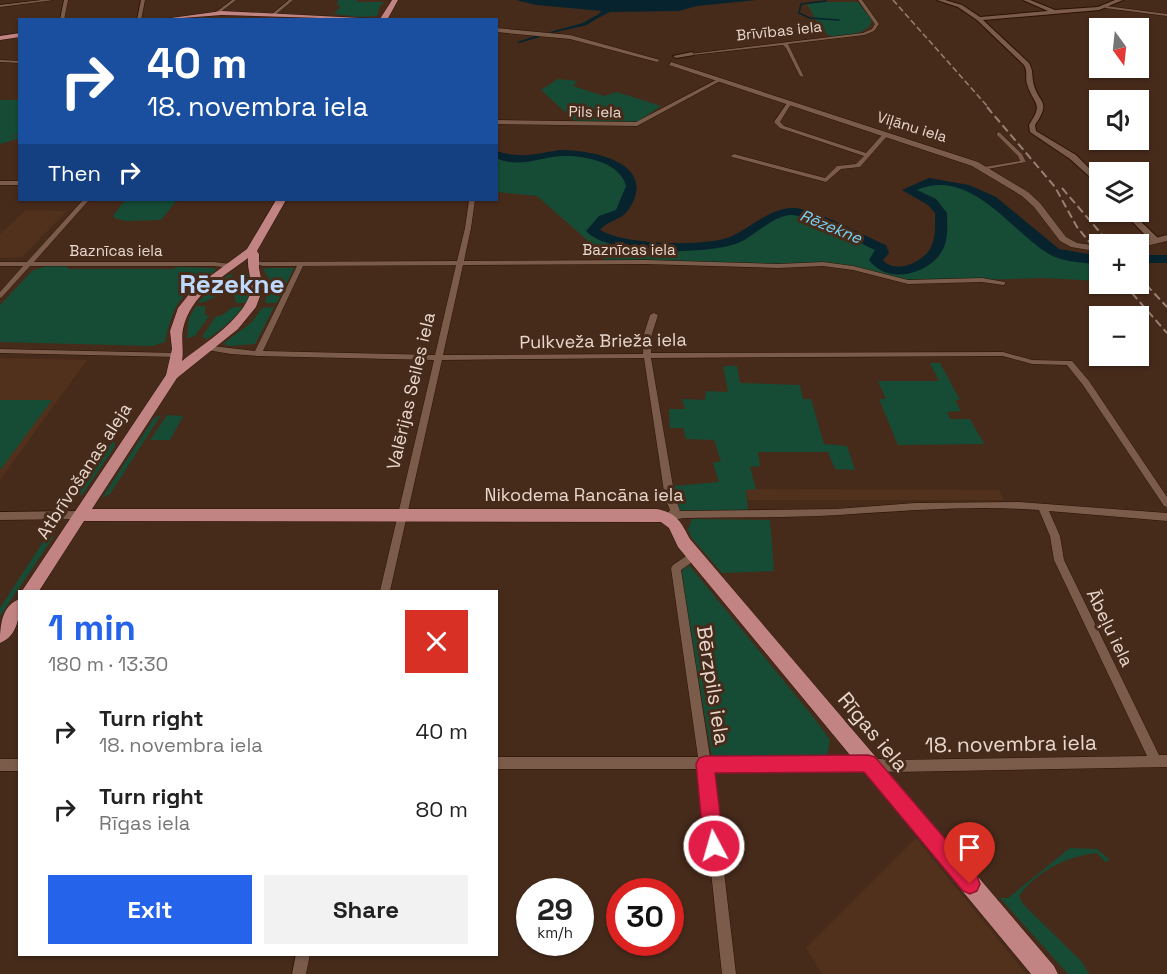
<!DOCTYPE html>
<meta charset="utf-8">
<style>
body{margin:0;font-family:"Space Grotesk",sans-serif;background:#f2f2f2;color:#222;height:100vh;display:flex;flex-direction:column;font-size:22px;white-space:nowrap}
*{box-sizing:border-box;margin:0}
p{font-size:20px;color:#767676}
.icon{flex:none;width:33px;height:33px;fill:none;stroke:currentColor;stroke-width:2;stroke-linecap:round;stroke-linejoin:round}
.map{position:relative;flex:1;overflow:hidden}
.sheet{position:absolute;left:18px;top:590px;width:480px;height:366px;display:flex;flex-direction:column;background:#fff;border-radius:0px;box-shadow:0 2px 4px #0004}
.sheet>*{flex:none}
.guide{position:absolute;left:18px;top:18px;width:480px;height:183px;border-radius:0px;box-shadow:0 2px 4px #0004;background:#1a4fa0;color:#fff;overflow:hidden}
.needle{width:39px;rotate:165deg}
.tools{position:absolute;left:1089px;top:18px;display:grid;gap:12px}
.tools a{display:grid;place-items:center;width:60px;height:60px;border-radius:0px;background:#fff;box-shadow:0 2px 4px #0004;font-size:30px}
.speed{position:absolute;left:516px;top:878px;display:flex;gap:12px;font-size:30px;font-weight:700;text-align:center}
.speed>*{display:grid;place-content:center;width:78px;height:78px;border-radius:50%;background:#fff;box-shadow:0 2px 4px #0004;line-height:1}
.speed small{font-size:15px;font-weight:400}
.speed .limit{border:9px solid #d22;background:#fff;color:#111}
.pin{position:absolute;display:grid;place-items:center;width:51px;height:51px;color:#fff;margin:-62px -26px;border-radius:50% 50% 50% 0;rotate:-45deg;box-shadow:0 0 6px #0007}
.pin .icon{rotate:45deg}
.me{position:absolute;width:66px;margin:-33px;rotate:354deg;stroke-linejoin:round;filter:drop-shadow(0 0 4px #0008)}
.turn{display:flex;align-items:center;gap:21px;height:126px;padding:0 30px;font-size:27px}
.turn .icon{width:78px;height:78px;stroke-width:2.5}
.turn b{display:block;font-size:42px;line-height:51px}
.then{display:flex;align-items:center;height:57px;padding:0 30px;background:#0003;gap:12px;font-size:22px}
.round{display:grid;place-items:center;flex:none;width:63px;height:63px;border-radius:0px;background:#f2f2f2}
.headline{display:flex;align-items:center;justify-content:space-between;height:102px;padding:0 30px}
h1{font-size:36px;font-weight:600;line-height:45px;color:#2563eb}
.cta{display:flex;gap:12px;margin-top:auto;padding:12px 30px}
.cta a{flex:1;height:69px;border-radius:0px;background:#2563eb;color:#fff;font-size:24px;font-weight:600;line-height:69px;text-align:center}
.cta a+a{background:#f2f2f2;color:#222}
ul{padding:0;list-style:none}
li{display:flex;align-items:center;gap:18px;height:78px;padding:0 30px}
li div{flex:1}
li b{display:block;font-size:22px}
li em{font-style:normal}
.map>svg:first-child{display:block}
</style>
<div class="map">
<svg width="1167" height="974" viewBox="0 0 1167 974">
<rect width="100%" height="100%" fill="#462b1b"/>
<path fill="#51301c" d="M26,210L67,211L22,257L0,258V234Z
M0,358L87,360L0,480Z
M746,489L999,490L1004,500H748Z
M916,838L1026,974H822L806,948Z"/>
<path fill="#164c35" d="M338,0H357V2H384L380,6L377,16L359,17L334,14L341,6L337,5Z
M819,2H858L871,19V24C862,36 845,35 831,37L821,29L807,4Z
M558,79L577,81L573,86L604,96L617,92L661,106L634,124L576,122L541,90Z
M0,100H19V134L4,139L19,135L20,138L0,144Z
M496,152C514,170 539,153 559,152C585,151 612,162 631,180L629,198L617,217L603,219L593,231C612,250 705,249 731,240C756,232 774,207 801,212L881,248L871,260L882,271L903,273L938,258L947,227V212L926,195L908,190L940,182L974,191L992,200L1050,253L1062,259L1099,262V281L1044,278L908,282L853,268L823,264L778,266L605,260L595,247L537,196L497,192Z
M139,200H177L161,220L126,221L114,218L113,216L124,201Z
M45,266H67L68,269H173L177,267L213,268L216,270C210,276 202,279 196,284C176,299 170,318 165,342L152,346L0,342V305L32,271Z
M268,268H294L277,303H265L270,280L263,269Z
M247,273C253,283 251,293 246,303H236L234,294H229L241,275Z
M230,274L233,275L224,294C213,294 210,303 198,303L210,288Z
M196,306H205V315L209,316L195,336L187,338L189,318Z
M233,307H243C233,320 221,330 207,339L202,337L216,316H221Z
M274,307L255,344L228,346L224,343L252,322L262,308Z
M930,363H940L960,400H955L961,411L947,412L950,419H970L984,444L898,445L879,399H886L878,381H939Z
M723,366H737L740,383L800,385L803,399H811L824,444L847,446L855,470L835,469L828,452H758L760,466L750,467L756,489L746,490L748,511L677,512L674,486L719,482L713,463L721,461L714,440L686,439L683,428H670L669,409H685L682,399L705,400L706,391L728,392Z
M0,400H52L0,470Z
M161,415L110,494L102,498L154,418Z
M167,415L183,416L170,440H150Z
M113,441L115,444L114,448L82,495H77Z
M692,519L770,520L774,571L722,573L691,537L688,529Z
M54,536L0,616V608L43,542Z
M689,565L814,718L830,740L827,756H712L679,573Z
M1070,848L1097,849L1110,860L1105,862L1097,853C1067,856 1037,871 1019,896L1023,904L1082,962L1089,974H1068L1000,898H1008Z"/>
<path fill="#06232e" d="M516,0H757L697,6L679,11L610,12L594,20H591L602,11L536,5Z"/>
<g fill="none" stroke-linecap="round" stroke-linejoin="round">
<path stroke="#06232e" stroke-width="1.5" d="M826,1L801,4L799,13L810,18L839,20"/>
<path fill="#06232e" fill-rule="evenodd" d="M595,16L599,17L587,25L552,33L550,32L583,23Z
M538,35L540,37L519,43L517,42Z"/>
<path fill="#06232e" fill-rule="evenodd" d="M560,150C593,150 659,163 629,209C621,221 608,220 600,230C624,245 704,247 730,237C751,228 768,209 792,208C813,207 864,236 886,245L889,253L883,260C895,275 924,262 931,247C936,236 935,224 935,213L928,205L902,190L929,178L969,185L996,197L1059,249L1100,256V264C1085,263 1062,262 1049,254C1011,231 970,167 917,190L936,199L947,213C947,225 949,239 942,251C928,275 887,285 869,260L875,250C858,242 806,214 790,215C771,217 755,236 738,243C707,255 608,256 586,231L599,216L616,210L626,186C621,162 583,155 562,156C539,157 519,169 496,158V151C524,159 533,154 560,150Z
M1138,255H1167V263H1138Z"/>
<defs>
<path id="minor" d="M42,0H54L0,7V5Z
M64,0H68L64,20H60Z
M141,0H145L141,20H137Z
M232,0H236L218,14H216V12Z
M289,0H293L274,16H272V14Z
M858,0H862L879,24L874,31L864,35L788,44L804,77L800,76L786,48L783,45L692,55L690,54L863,33L872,29L875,24Z
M1106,6L1167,14V16L1105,8Z
M0,60L20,61V63L0,62Z
M716,80L720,81L637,126L496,124V120L636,122Z
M787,103L791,104L780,122L784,126L866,153L883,134L888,135L860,167L841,169L826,182L732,157L731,156L734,154L825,178L837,166L856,164L864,156L780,128L774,122Z
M999,132L1022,154L1026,162L982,170L981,169L984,167L1020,161L1018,156L997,135V133Z
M0,181H20V185H0Z
M83,200H89L34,262H214L231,264L234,266L231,268L214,266H30L2,297L0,298V292L23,266H0V262H27Z
M469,200H475L471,228L464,261L646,260L778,264L823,262L853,266L908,280L982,278L1005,282V284L1003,285L982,282L908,284L853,270L823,266L778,268L646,264L463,265L443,355L643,354L644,334L650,315L654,313L658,315L652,334L651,353L1003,352L1032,360L1072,361L1089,381L1167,497V507L1164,506L1083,385L1067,365L1032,364L1003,356L651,358L675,498L680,510L679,511L836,509L915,503L1019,502L1167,513V521L1049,511L1060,536L1064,560L1159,755H1167V767L895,772L851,769H712L736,974H722L700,769H496V757H698L671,568L673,565L692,552L695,551L698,552L700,555L698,558L681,570L710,757H851L895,760L1147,756L1054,560L1050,536L1039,510C972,505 905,511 838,515C787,518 735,517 683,518L670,521L667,519L665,517L670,510L665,498L644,358L442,360L390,591H380L434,360L258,356L231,354L201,349L200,347L204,345L255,351L297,266H263L251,263V261L263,262L457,261L465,228ZM456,265L435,355L263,351L303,266Z
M0,349L177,353L181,355L177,357L0,353Z
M80,511L83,513L85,515L83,517L80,519L0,520V512Z
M0,759H20V771H0Z
M296,954H310L306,974H292Z"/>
<path id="tertiary" d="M937,0H945L962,5L980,17L1048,11L1023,0H1030L1055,10L1098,7L1115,0H1123L1099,10L983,20L1029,63C1033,70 1032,74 1033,81C1037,104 1053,99 1035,125L1036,131L1076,155L1100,179V186L1070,159L1030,132L1029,125C1044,102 1034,106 1027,84C1025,77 1028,72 1024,65L977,20L958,7Z
M692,52L694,55L676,58L673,56Z
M1123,212H1131L1158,238V242H1152Z"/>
<path id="secondary" d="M496,28L570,35L660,60L657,62L570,39L496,32Z
M671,62L978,162L1028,192L1040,203L1066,237L1077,243L1100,246V252L1071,247L1060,241L1034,207L1022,196L972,166L669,65Z
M1167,235V241L1138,248V244H1134Z"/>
<path id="primary" d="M392,0H398L387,20L222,15L156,20L222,11L380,19Z
M20,33V37L0,40V36Z
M276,200H286L257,251L259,254V268L263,288L256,307L238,329L177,378L92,509H657C677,513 681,522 690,539L1054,966L1058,974H1031L678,547L669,528L661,522L84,521L39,591H22L166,375L172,349L170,331L178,308L194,288L247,249ZM248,258C247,268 251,277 251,286C251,315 202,345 182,361C184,350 181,339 183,329C191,294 222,278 248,258Z
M20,599C20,615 18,636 0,643C0,627 1,605 20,599Z"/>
</defs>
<use href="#minor" stroke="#2b1204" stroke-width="1"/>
<use href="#tertiary" stroke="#2b1204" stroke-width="2"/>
<use href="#secondary" stroke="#2b1204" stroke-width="1"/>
<use href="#primary" stroke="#2b1204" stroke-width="1"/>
<use href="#minor" fill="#7b5c4b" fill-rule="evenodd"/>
<use href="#tertiary" fill="#7b5c4b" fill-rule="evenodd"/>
<use href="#secondary" fill="#7b5c4b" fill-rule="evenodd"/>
<use href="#primary" fill="#c28483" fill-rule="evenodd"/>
<path stroke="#978174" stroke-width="1.5" stroke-dasharray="6 3" stroke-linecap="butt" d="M893,0L989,108"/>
<path stroke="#978174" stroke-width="2" stroke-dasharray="8 4" stroke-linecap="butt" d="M987,107L1055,187L1077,227L1100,255
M1062,188L1110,244
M1138,276L1167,307
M1124,284L1167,333"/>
</g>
<path fill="#e11d48" stroke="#92132f" stroke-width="1.5" d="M868,755L875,757L977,876L980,884L977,891L970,894L963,891L864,772L715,773L724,846L721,852L714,855L707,852L704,846L696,764L699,758L705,756Z"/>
<g text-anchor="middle" stroke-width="6" stroke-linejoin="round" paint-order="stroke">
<g font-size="15" fill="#e9d7cd" stroke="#462b1b">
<text transform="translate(779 31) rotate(-6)" y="5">Brīvības iela</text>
<text transform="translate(595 112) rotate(1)" y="5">Pils iela</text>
<text transform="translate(912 127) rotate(17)" y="5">Viļānu iela</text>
<text x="629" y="255">Baznīcas iela</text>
<text x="116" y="256">Baznīcas iela</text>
</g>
<g font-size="16" font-style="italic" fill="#77d4f9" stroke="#462b1b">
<text transform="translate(831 226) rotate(22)" y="6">Rēzekne</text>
</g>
<g font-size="18" fill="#e9d7cd" stroke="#462b1b">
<text transform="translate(603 341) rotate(-1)" y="6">Pulkveža Brieža iela</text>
<text transform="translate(411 391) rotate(-77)" y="6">Valērijas Seiles iela</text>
<text transform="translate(84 471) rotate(-57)" y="6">Atbrīvošanas aleja</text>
<text x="584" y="501">Nikodema Rancāna iela</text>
<text transform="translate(1110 628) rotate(64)" y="6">Ābeļu iela</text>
</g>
<g font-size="21" fill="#e9d7cd" stroke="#462b1b">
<text transform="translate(713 685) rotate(81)" y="7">Bērzpils iela</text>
<text transform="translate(873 732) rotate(50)" y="7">Rīgas iela</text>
<text transform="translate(1011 744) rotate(-1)" y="7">18. novembra iela</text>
</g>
<g font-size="26" font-weight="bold" fill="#bfd8fe" stroke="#462b1b">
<text x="232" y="293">Rēzekne</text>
</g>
</g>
</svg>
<div class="tools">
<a><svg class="needle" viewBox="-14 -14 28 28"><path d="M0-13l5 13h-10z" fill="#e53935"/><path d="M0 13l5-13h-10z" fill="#767676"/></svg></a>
<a><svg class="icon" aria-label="sound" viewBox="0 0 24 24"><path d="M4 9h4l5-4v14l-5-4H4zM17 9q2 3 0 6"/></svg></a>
<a><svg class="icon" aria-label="layers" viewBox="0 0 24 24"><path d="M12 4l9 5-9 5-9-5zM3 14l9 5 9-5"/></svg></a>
<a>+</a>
<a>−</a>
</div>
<div class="speed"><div>29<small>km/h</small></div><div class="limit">30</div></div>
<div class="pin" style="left:970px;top:884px;background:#d93025"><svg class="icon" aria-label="arrive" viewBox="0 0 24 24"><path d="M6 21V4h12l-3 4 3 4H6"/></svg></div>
<svg class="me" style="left:714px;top:846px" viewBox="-20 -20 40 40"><circle r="17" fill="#e11d48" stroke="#fff" stroke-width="3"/><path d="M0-11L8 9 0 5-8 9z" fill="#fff"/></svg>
<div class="guide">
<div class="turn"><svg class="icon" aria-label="right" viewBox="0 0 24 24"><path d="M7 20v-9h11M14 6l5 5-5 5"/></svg><div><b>40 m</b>18. novembra iela</div></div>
<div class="then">Then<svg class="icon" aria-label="right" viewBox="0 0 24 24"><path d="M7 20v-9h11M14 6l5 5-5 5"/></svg></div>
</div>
<section class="sheet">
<div class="headline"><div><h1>1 min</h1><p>180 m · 13:30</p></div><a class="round" style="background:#d93025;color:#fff"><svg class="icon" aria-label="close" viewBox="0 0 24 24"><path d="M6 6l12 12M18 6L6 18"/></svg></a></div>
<ul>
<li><svg class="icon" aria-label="right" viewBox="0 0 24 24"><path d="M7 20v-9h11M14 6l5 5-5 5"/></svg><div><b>Turn right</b><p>18. novembra iela</p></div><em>40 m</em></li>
<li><svg class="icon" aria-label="right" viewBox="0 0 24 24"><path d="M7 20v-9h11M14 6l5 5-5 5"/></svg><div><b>Turn right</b><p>Rīgas iela</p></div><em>80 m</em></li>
</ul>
<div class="cta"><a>Exit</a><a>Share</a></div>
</section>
</div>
